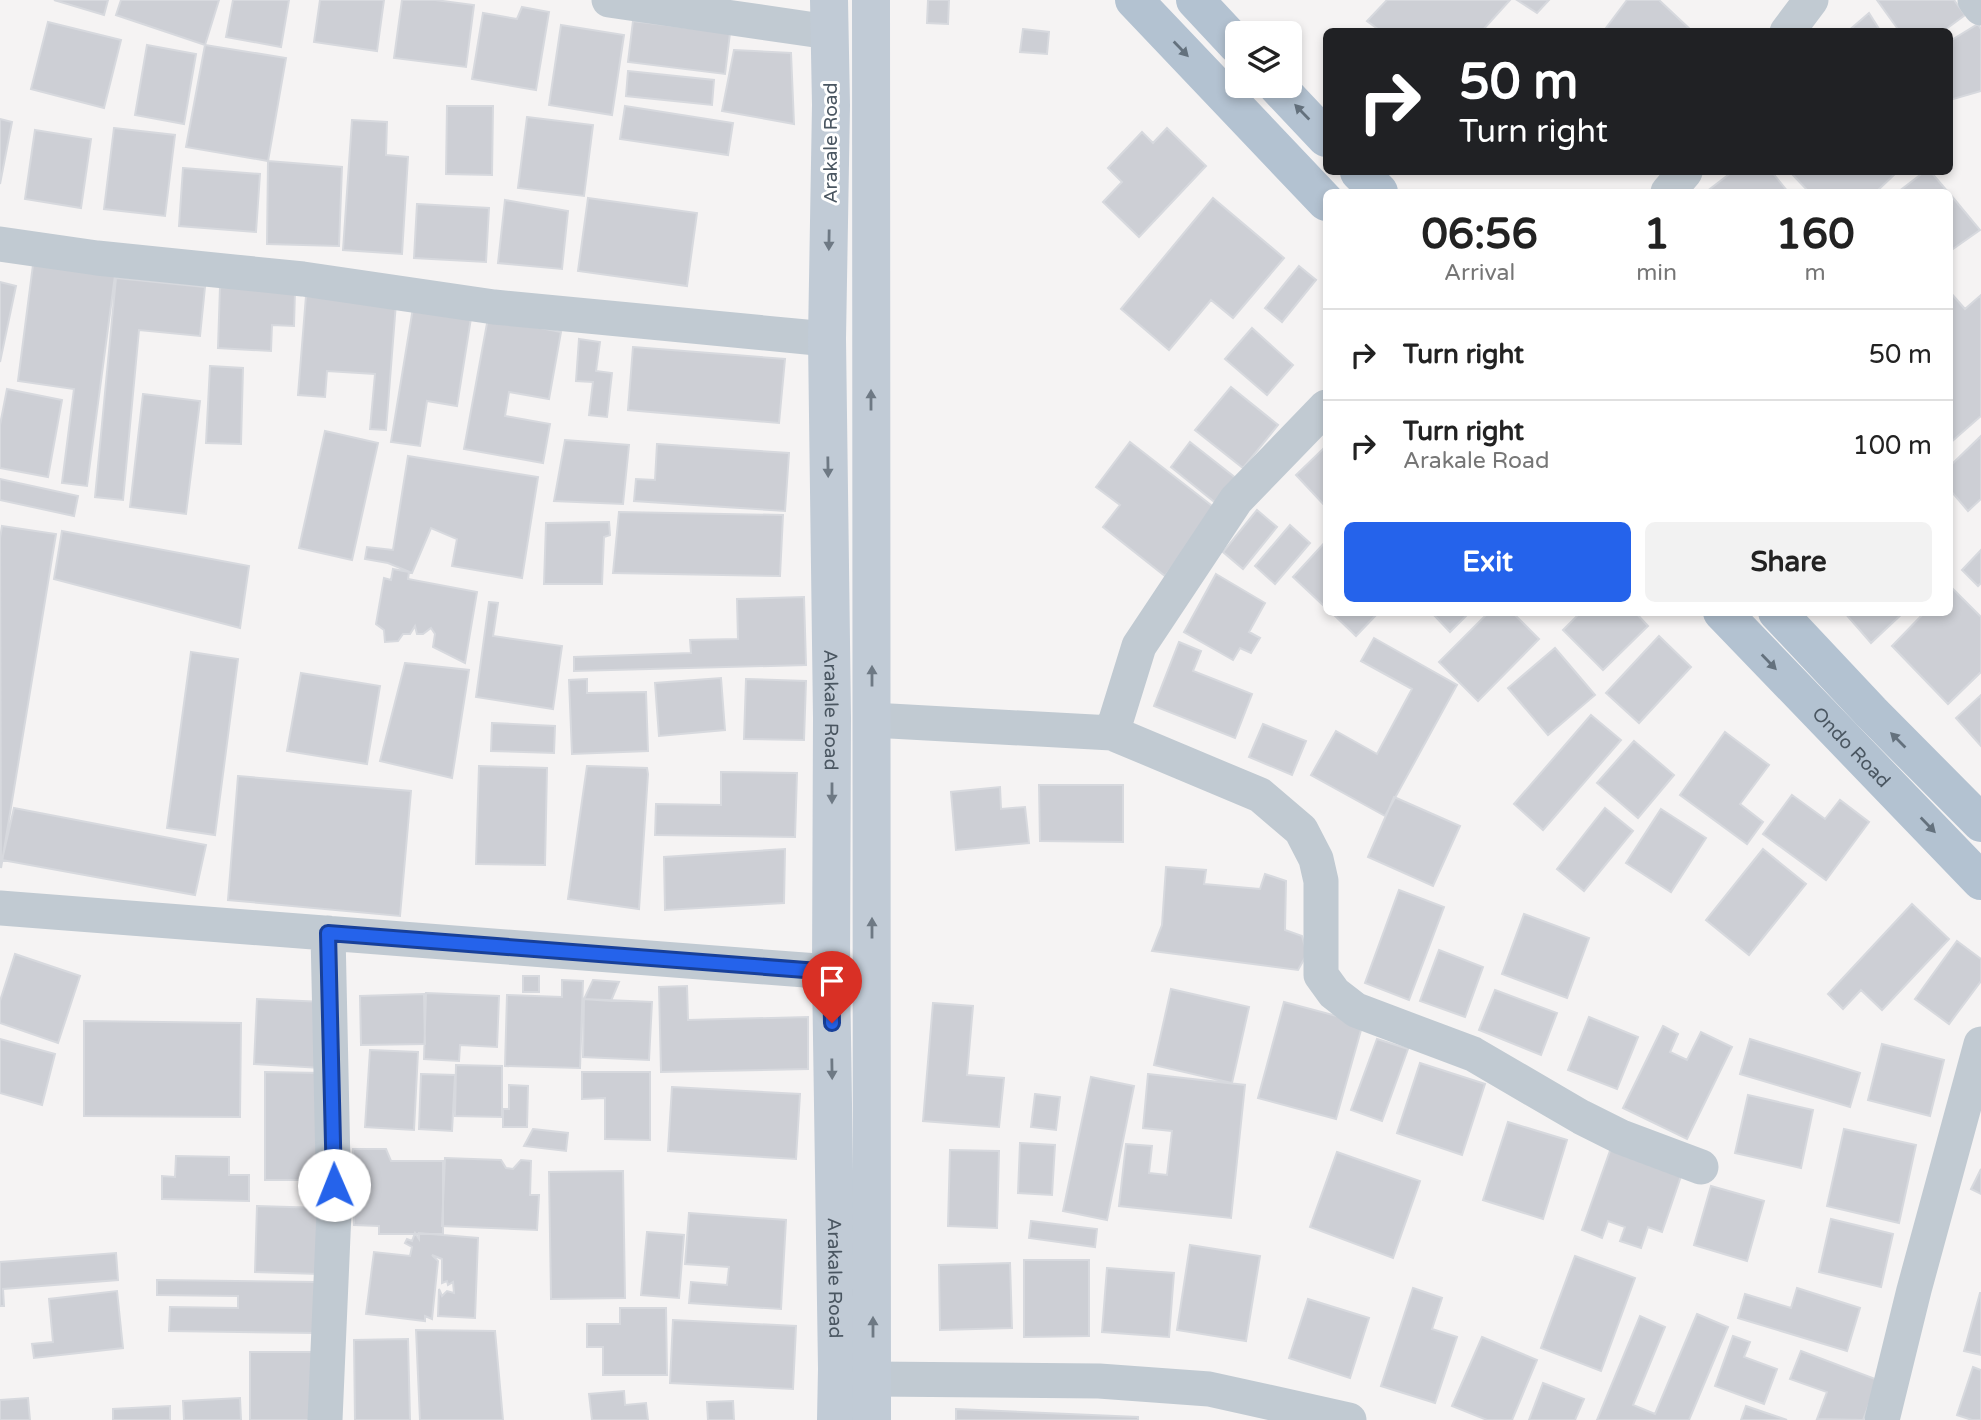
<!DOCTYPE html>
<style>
body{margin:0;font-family:"Varela Round",sans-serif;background:#f2f2f2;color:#222;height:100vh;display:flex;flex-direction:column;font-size:26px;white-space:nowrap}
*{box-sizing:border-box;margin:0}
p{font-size:23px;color:#767676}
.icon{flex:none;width:38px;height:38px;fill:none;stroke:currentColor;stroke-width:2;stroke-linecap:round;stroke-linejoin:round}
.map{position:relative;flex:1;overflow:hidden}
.sheet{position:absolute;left:1323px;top:189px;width:630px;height:427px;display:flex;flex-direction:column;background:#fff;border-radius:10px;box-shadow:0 4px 10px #0003}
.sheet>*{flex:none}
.banner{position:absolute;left:1323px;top:28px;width:630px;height:147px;border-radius:10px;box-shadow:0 4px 10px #0003;background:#202124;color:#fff;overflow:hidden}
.tools{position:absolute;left:1225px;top:21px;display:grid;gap:14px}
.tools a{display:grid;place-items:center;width:77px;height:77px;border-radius:10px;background:#fff;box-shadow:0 4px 10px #0003;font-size:35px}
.pin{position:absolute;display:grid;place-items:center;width:60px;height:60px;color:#fff;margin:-72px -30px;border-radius:50% 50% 50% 0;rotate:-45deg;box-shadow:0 0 7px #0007}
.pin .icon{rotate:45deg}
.me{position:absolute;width:77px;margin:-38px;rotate:359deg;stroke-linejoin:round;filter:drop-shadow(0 0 5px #0008)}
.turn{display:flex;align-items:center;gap:24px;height:147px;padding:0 21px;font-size:32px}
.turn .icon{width:91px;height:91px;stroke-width:2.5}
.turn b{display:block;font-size:49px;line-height:60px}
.eta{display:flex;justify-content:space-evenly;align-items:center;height:119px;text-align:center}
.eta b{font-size:42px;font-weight:800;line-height:49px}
.button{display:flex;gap:14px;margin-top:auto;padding:14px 21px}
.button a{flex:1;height:80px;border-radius:10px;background:#2563eb;color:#fff;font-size:28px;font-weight:800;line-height:80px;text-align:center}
.button a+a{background:#f2f2f2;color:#222}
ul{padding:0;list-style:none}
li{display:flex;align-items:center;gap:21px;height:91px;padding:0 21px;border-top:2px solid #e0e0e0}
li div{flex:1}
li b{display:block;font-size:26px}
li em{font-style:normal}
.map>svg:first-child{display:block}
</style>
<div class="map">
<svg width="1981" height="1420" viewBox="0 0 1981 1420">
<rect width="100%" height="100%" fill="#f5f3f3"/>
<path fill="#cdcfd5" stroke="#d7d9de" stroke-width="2" d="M54,0H108L104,15Z
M121,0H219L205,45L116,15Z
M233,0H289L281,47L226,37Z
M320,0H384L377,51L314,42Z
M402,0H435L474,5L466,67L394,58Z
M928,0H949L948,24L927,23Z
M1387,0H1510L1481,32H1382L1367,21Z
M1517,0H1549L1537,13Z
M1627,0H1659L1693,32H1603Z
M1877,0H1954L1965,15L1942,32H1900Z
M522,7L549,12L536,90L472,79L483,13L517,19Z
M1869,13L1881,32H1847Z
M633,21L730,33L725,74L628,62Z
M48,22L121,40L104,108L31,89Z
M1978,24L1981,29V91L1950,100V41Z
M561,25L624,35L612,115L549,105Z
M1023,29L1049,32L1047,54L1020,52Z
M147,45L196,54L184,124L135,115Z
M205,45L286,58L268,161L186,147Z
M734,50L791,53L794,124L722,111Z
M628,71L714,80L712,105L626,96Z
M447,106H493L492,175L446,174Z
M625,106L733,123L728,155L620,139Z
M527,117L593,125L584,196L518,188Z
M0,119L12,122L0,184Z
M352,120L387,122L386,155L408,157L402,254L343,250Z
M114,128L175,135L165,216L104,209Z
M1167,128L1206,166L1139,237L1103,202L1122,182L1108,168L1142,132L1153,143Z
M35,130L91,139L81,208L25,199Z
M268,161L342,167L339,246L267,244Z
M183,168L260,174L256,232L179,226Z
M1732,172H1772L1788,192H1706Z
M1790,172H1897L1876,192H1809Z
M1924,172H1931L1948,192H1898Z
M1950,194L1980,230L1950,251Z
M588,198L697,213L687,286L578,271Z
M1213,198L1284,258L1233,318L1211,300L1169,350L1121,309Z
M505,200L568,211L562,269L498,263Z
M417,204L489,208L486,262L414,258Z
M34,257L116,268L87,486L62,483L74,389L18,381Z
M1299,266L1316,280L1282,322L1265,308Z
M116,278L205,287L200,336L139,330L123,500L95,497Z
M0,282L16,286L0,362Z
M220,287L295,290L294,326L272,325L271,351L218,348Z
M1950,292L1965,309L1981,295V416L1950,443Z
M306,296L396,303L386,430L370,429L375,374L327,371L325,397L298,395Z
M413,308L471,318L457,406L427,401L420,446L391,442Z
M488,318L561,332L549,399L509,392L505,416L550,424L543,463L464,449Z
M1252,328L1293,365L1267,395L1225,359Z
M579,339L600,342L596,371L612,373L607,417L589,415L593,382L576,381Z
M633,347L785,359L779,423L628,410Z
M210,366L243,368L241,444L206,443Z
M1231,387L1278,425L1243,468L1195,430Z
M7,389L62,400L48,477L0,468V425Z
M143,394L200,401L186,514L130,507Z
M325,431L378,443L352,560L299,548Z
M1981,436V499L1968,511L1950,490V466Z
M565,440L629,445L623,504L554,501Z
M1130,442L1216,509L1165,576L1103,527L1120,505L1096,487Z
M1190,442L1237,479L1217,504L1171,467Z
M657,444L789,453L785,511L634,501L636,479L655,480Z
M1326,446V507L1296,475Z
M408,456L538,477L522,578L452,566L457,539L431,528L412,573L388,563L365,559L367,547L393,550Z
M0,479L78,496L74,516L0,500Z
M1257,510L1277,527L1243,569L1223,552Z
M619,512L783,515L780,576L613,573Z
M609,522L610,535L604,537L602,584H544L546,523Z
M1290,525L1310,543L1275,584L1255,566Z
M2,526L56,534L1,868L0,538Z
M62,531L249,566L240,628L54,579Z
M1326,541V608L1293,577Z
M1981,550V583L1978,586L1962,570Z
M393,569L409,572L408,579L477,592L465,663L433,647L435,634L431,628L423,634H417L415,626L410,634H403L398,641L385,642L384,630L376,624L384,578L391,580Z
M1216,574L1265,603L1249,632L1260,638L1251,653L1240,648L1233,660L1184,632Z
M1951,587L1981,617V672L1948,704L1892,646L1925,612H1950Z
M804,597L806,665L574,671V657L691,653L690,640L738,639L737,599Z
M489,602L498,603L493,636L562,646L553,709L476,697Z
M1331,612H1379L1356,636Z
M1431,612H1470L1450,632Z
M1489,612H1512L1539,639L1478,701L1439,662Z
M1581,612H1635L1648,626L1603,670L1563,630Z
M1844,612H1904L1871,643Z
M1659,636L1691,667L1639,723L1606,693Z
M1374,638L1457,685L1385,816L1311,775L1336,731L1377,754L1412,689L1361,661Z
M1179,642L1201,651L1193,671L1252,694L1235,738L1154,706Z
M1555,648L1595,695L1548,735L1508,688Z
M191,652L238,659L215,835L167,828Z
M405,663L469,670L452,778L380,761Z
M301,673L380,686L367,764L287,751Z
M721,678L725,730L659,736L655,683Z
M587,679V693L646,692L648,751L572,754L569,680Z
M746,679L806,681L804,740L744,739Z
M1981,695V746L1956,718Z
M1591,715L1621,740L1543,830L1514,804Z
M492,723L555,726L554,753L491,751Z
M1263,724L1306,741L1292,775L1249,757Z
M1725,732L1769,765L1740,804L1763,822L1747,844L1680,795Z
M1634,741L1674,775L1638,818L1597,783Z
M479,766L547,768L545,865L476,864Z
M587,766L647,768L648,774L639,909L568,899Z
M721,772L797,773L795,837L655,835L656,804L721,805Z
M238,776L411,791L400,916L228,900Z
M1039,785H1123V842L1040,841Z
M1000,787L1001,809L1025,807L1029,843L956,850L951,792Z
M1792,795L1825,819L1840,800L1869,822L1826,880L1763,834Z
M1394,797L1460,826L1433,886L1368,857Z
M14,808L206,845L195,895L2,860Z
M1605,808L1633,831L1584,891L1557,869Z
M1661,809L1706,838L1671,892L1626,863Z
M785,849L784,903L665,910L664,857Z
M1763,849L1806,884L1749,955L1706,920Z
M1166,867L1206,870L1204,884L1260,889L1265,874L1286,881L1285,930L1302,936L1307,954L1298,970L1152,951L1162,925Z
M1399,890L1444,907L1409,1000L1365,983Z
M1912,904L1949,939L1882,1010L1861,990L1843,1009L1828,994Z
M1524,914L1589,938L1567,998L1502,974Z
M1957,941L1981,959V981L1949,1024L1915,999Z
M1439,950L1483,967L1465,1017L1420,1001Z
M15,954L80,976L58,1043L0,1023V1001Z
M523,976H539V992H523Z
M562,980L583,981L580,1068L505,1066L507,995L562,997Z
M593,980L619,982L611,1001L584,999Z
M687,986L688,1020L808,1017V1069L661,1072L659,987Z
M1171,989L1249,1007L1232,1083L1154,1065Z
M1495,990L1557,1013L1541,1055L1479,1030Z
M426,993L499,996L497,1047L460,1045L459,1061L424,1059Z
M424,994L425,1044L361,1045L360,996Z
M257,999L324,1002L321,1068L254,1064Z
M584,999L652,1002L649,1060L583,1057Z
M1284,1002L1363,1023L1336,1119L1258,1098Z
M933,1003L973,1006L967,1075L1004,1078L999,1127L923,1121Z
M1589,1017L1638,1037L1617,1089L1568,1070Z
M84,1021L241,1023L240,1117L84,1116Z
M1663,1026L1678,1034L1670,1052L1687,1060L1701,1032L1732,1047L1687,1139L1623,1108Z
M0,1039L55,1054L42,1105L0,1093Z
M1377,1039L1408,1049L1382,1121L1351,1110Z
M1750,1039L1860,1073L1850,1107L1740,1074Z
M1882,1044L1944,1060L1930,1116L1868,1100Z
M370,1050L418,1052L414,1130L365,1127Z
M1420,1063L1485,1084L1462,1155L1397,1133Z
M456,1065L502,1066V1117L455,1116Z
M265,1072L322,1073L321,1180H265Z
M582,1072H650V1140L605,1139V1098L582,1099Z
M421,1074L455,1075L452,1131L419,1129Z
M1148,1074L1245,1085L1231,1218L1119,1206L1126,1144L1152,1146L1149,1173L1167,1175L1172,1131L1143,1128Z
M1091,1077L1134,1086L1107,1220L1063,1211Z
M509,1085L528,1086L527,1127H503V1109H509Z
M672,1087L800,1094L796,1159L668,1151Z
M1035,1094L1060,1097L1056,1130L1031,1127Z
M1748,1095L1813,1110L1801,1168L1735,1153Z
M1508,1122L1567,1140L1543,1219L1483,1200Z
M533,1129L568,1133L566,1151L524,1146Z
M1844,1129L1916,1145L1899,1223L1827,1206Z
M1020,1143L1055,1145L1052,1195L1018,1193Z
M1611,1148L1682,1173L1662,1232L1648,1227L1641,1248L1620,1241L1625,1227L1608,1221L1602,1238L1582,1230Z
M353,1149H386L391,1161H443V1234H379V1226L354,1225Z
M950,1150L999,1151L997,1228L948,1226Z
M1337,1152L1420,1181L1393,1258L1310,1227Z
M176,1156L229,1157V1175H249V1201L162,1199V1176L175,1177Z
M445,1158L501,1160L506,1168L513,1169L521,1160L531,1161L530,1195H539L537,1230L442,1226Z
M1981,1169V1194L1971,1189Z
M623,1171L625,1298L551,1299L549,1172Z
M1711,1186L1764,1201L1747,1261L1694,1245Z
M257,1206L321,1208L319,1274L255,1272Z
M689,1213L786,1220L781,1309L689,1303L691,1282L727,1285L729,1267L685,1264Z
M1831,1219L1893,1234L1881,1287L1819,1272Z
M1031,1221L1097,1229L1095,1247L1029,1238Z
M647,1232L684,1235L679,1298L641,1295Z
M415,1233L419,1239V1233L478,1238L475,1318L438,1316L439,1289L442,1296L447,1291L454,1293L453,1282L448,1285L447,1281L442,1283V1259L432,1255L438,1261L432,1319L425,1316V1321L366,1314L374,1252L410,1256L412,1247L405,1243L407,1239L412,1241Z
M1190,1245L1260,1256L1246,1341L1177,1330Z
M116,1253L118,1280L3,1289L4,1306H0V1262Z
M1575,1256L1635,1278L1601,1371L1541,1348Z
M1024,1260H1089V1336L1024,1337Z
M1010,1263L1012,1328L940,1330L939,1265Z
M1107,1268L1174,1273L1169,1337L1102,1332Z
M157,1280L315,1282L314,1333L169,1331L170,1307L238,1308V1296L157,1295Z
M1413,1288L1442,1298L1432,1329L1457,1337L1435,1403L1381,1386Z
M1797,1288L1860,1308L1847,1351L1738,1318L1745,1294L1791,1308Z
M117,1291L123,1348L34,1358L32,1344L53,1342L49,1299Z
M1980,1293H1981V1355L1964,1351Z
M1308,1299L1369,1318L1350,1378L1289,1358Z
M620,1308H666L667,1375H603V1347H587V1324H620Z
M1697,1314L1728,1327L1689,1420H1597L1640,1316L1665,1327L1633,1405L1655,1414Z
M673,1320L796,1326L793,1389L670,1383Z
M416,1330L495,1331L503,1420H420Z
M1733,1336L1750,1342L1744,1357L1777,1369L1764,1404L1715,1386Z
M1482,1337L1537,1360L1512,1420H1487L1452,1406Z
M408,1339L410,1420H355L354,1340Z
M1801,1351L1878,1380L1863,1420L1817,1419L1827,1392L1790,1379Z
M250,1352H317L318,1420H250Z
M1973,1367L1981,1370V1420H1972L1957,1415Z
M1543,1383L1584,1399L1575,1420H1529Z
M624,1391L625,1405L646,1403L648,1420H592L589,1394Z
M28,1398L30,1420H0V1400Z
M240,1398L241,1420H184L183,1401Z
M733,1401L734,1420H708L707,1402Z
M170,1406V1420H113V1409Z
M1746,1406L1787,1420H1741Z
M956,1409L1138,1417V1420H956Z"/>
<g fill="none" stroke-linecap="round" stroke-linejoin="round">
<path stroke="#c1cad2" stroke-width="35" d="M609,0L829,32
M1975,0L1981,8
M1787,32L1811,0
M1668,192L1685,172
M0,244L97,258L303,279L494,307L827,339
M872,720L1112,733L1260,795L1301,830L1316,859L1321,881V975L1334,993L1356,1010L1473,1054L1581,1117L1621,1137L1701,1167
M1112,733L1139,646L1236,500L1326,407
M0,908L831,972
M873,1379L1099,1381L1209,1389L1349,1420
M325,1420L334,1212L328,933
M1882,1420L1914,1290L1981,1044"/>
<g stroke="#c1cbd6" stroke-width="38">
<path id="s1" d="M829,0L831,105L827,339L832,718L831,972L837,1369L836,1420"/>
<path d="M871,0L872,1420"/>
</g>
<g stroke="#b3c2d1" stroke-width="38">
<path d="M1134,0L1326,202"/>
<path d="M1195,0L1237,45"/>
<path d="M1277,86L1326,138"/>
<path d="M1359,172L1379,192"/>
<path id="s2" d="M1722,612L1981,881"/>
<path d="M1777,612L1871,712L1981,823"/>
</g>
</g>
<defs><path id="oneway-solid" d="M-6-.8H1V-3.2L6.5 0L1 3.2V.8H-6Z" transform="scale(1.75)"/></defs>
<g fill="#64717d">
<use href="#oneway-solid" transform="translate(1181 49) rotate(46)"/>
<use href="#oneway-solid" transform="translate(1302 112) rotate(-134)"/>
<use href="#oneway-solid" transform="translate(1769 662) rotate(46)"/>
<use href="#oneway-solid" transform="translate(1898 740) rotate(-135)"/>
<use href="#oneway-solid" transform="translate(1928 825) rotate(46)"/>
</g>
<g fill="#6e7984">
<use href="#oneway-solid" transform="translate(829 240) rotate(91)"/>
<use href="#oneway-solid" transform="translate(871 400) rotate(-90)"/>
<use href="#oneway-solid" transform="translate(828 467) rotate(89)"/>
<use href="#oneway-solid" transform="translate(872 676) rotate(-90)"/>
<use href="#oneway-solid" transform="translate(832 793) rotate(90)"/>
<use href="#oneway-solid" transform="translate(872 928) rotate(-90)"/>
<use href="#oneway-solid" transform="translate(832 1069) rotate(89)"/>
<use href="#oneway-solid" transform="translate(873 1327) rotate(-90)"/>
</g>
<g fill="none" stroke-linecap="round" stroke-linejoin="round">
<defs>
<path id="route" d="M334,1185L328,933L831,972L832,1023"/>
</defs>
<use href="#route" stroke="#184099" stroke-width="18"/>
<use href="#route" stroke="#2563eb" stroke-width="12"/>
</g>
<g text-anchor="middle" stroke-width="6" stroke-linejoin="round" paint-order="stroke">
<g font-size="19" fill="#4a5661" stroke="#fff">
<text transform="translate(830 143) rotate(-90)" y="7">Arakale Road</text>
<text dy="7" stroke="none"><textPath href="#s1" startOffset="710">Arakale Road</textPath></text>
<text dy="7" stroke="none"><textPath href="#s2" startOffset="187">Ondo Road</textPath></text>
<text dy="7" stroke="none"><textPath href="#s1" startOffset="1278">Arakale Road</textPath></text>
</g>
</g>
</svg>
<div class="tools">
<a><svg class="icon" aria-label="layers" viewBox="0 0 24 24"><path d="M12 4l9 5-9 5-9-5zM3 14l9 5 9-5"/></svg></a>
</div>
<div class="pin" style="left:832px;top:1023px;background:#d93025"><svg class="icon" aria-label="arrive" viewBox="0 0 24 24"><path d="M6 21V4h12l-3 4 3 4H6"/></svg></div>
<svg class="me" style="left:334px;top:1185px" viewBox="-20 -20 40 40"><circle r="19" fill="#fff"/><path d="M0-13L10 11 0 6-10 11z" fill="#2563eb"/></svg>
<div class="banner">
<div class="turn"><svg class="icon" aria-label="right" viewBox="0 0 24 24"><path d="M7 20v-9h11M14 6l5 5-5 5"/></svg><div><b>50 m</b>Turn right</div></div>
</div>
<section class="sheet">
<div class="eta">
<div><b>06:56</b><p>Arrival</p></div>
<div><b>1</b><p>min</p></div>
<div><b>160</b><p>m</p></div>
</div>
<ul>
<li><svg class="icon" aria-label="right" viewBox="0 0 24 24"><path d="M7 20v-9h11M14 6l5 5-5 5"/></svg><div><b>Turn right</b></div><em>50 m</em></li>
<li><svg class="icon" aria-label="right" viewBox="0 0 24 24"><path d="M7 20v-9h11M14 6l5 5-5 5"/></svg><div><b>Turn right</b><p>Arakale Road</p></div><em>100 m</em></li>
</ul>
<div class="button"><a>Exit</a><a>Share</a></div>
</section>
</div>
